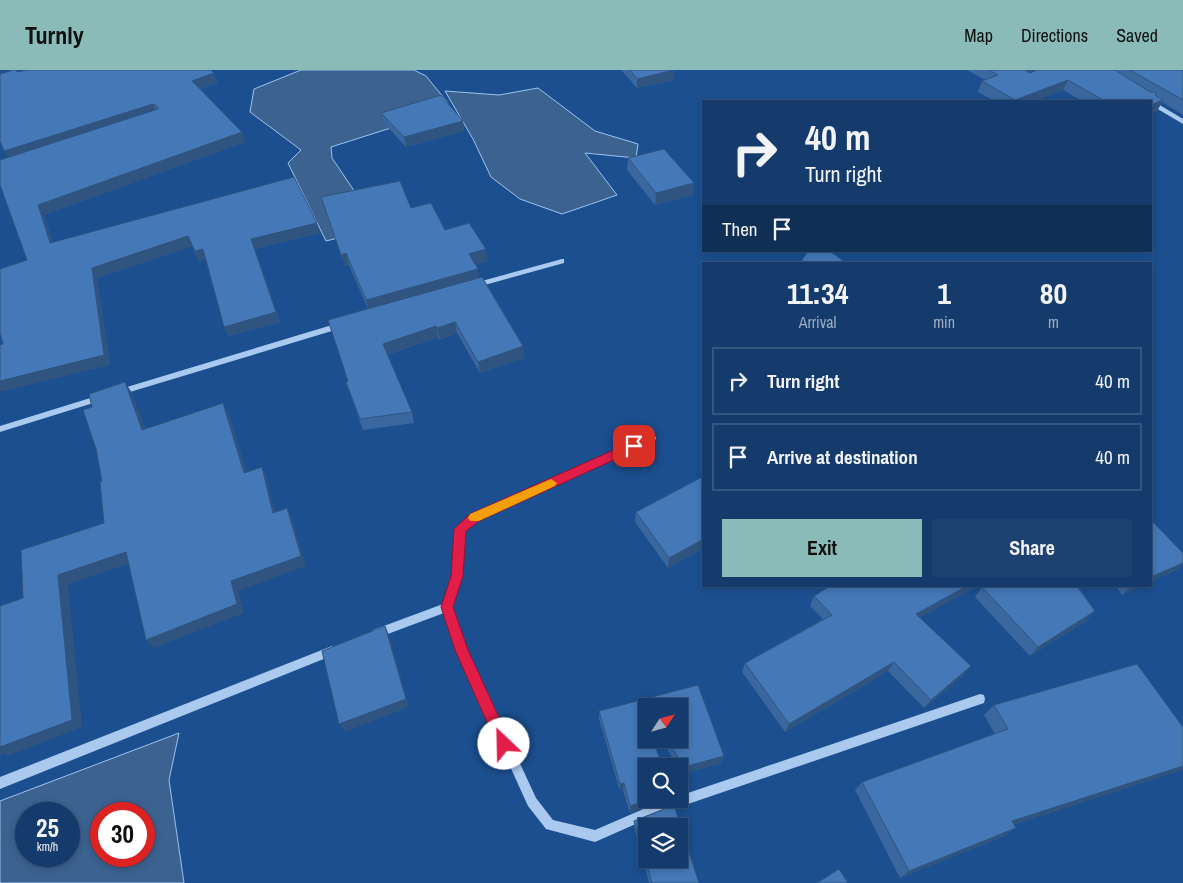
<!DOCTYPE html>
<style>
body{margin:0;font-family:"Archivo Narrow",sans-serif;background:#1d4271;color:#f1f3f6;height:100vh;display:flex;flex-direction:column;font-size:19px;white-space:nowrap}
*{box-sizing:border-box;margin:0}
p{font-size:16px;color:#9dadc1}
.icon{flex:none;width:28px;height:28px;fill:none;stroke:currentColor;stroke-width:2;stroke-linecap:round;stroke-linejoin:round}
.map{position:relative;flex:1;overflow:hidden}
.details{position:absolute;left:702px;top:192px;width:450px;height:325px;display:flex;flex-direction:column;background:#143b6b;border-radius:0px;box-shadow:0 2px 8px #0003,0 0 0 1px #33557e}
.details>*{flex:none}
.top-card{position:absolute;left:702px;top:30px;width:450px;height:152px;border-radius:0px;box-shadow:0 2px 8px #0003,0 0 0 1px #33557e;background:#143b6b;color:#f1f3f6;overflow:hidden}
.needle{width:32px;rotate:54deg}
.controls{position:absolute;left:638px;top:628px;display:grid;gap:10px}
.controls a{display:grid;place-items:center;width:50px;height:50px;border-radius:0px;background:#143b6b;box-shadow:0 2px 8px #0003,0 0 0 1px #33557e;font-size:25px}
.speed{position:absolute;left:15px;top:732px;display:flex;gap:10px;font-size:25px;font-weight:700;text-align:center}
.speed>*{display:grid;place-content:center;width:65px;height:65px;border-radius:50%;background:#143b6b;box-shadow:0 2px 8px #0003,0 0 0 1px #33557e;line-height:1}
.speed small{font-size:12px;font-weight:400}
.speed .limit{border:8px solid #d22;background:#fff;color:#111}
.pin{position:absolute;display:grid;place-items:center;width:42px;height:42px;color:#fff;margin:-21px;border-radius:10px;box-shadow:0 2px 8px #0006}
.me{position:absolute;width:55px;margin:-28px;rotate:336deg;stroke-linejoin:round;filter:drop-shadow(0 0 4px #0008)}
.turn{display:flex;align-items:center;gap:18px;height:105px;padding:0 20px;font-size:22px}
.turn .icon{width:65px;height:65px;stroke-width:2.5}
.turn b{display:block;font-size:35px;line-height:42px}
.then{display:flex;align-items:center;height:48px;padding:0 20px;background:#0003;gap:10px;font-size:19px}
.eta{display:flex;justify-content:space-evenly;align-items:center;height:85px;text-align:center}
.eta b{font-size:30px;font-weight:800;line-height:35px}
.cta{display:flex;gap:10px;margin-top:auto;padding:10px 20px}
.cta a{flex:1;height:58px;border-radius:0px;background:#8bbbb9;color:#111;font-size:20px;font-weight:800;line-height:58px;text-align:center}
.cta a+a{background:#1d4271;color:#f1f3f6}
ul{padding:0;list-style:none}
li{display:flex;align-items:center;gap:15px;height:68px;margin:0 10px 8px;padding:0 10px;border:2px solid #33557e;border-radius:0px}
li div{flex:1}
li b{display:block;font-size:19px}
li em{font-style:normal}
header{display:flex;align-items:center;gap:30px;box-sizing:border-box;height:70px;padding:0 25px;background:#8bbbb9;color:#111}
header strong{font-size:24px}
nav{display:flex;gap:28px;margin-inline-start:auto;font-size:18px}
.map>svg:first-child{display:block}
</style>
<header>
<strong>Turnly</strong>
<nav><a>Map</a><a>Directions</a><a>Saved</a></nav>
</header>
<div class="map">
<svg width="1183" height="813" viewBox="0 0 1183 813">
<rect width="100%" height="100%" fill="#1b4f8f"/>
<path fill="#3c6290" stroke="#9cc4f0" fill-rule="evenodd" d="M301,0H414L426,6L448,33L441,42L331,77L332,88L357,125L350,165L326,171L288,93L301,80L250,42L254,19Z
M538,18L595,61L638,74L636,88L585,83L617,125L562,144L520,129L491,107L473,69L445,21L499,25Z
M179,663L169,710L184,813H0V731ZM26,744H69V786H26ZM101,744H144V786H101Z"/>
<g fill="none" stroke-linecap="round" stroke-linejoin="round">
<path fill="#a9c9ee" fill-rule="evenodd" d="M1149,31H1153L1183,49V54L1151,35V31Z
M562,189H564V193L474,218L470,216L471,214Z
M342,252L345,253L346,255L345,257L120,325L116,322L117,320Z
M100,325L103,326L104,328L103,330L0,362V356Z
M652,365L655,366L656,368L655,370L478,451L464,461L462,506L452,537L467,579L536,728L553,750L595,760L655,734L671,729H679V726L980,624L984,625L985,629L984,633L656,745L595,772L546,759L528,736L457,580L444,543L377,568L373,566L372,563L373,560L443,534L452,506L455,459L457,456L472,445Z
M332,576L336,578L337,581L336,584L0,719V707Z"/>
</g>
<path fill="#3a679d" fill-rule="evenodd" d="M621,0H674V10L637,18Z
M967,0H1183V45L1162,32L1157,41L1151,31H1082L1063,20L1035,31H994L978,22L982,11L985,10Z
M17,2L218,13L200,19L242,62L245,72L44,145L53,173L320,163L255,179L280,252L229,266L206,189L199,191L192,176L97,208L110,295L3,274L27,190L8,87Z
M381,43L463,51L464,61L406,77L383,52Z
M628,88L693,125L655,135L627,100Z
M321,127L411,138L445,160L488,191L475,195L479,208L524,288L480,303L457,263L440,270L438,267L387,285L412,342L414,353L363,360L346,312L348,311L368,239L349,195L345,196Z
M704,406V478L668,498L635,452L636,442Z
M830,516H978L920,547L964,605L924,638L888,601L785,662L742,602L745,593L823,549L810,536L814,526Z
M1116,516H1141L1122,525Z
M982,517L1095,541L1086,551L1030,586L975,527Z
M1137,594L1005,766L900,808L855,720L862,712L995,664L984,645L994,635Z
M698,615L724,686L721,693L682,704L679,699V696H677L662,670L655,673L630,743L623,720L620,721L599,649V641ZM679,636V669H646Z
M634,751L699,813H649L634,757Z"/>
<path fill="#305480" d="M674,0V10L637,18V9Z
M1028,0H1039L1025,6Z
M214,3L218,13L196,20L192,11Z
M1068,10L1063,20L1035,31H1015V30Z
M1163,30L1157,41L1151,43V35Z
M153,34L157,44L10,91L4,81Z
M463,51L464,61L406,77L404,67Z
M242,62L245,72L44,145L56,183L50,173L38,135Z
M694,113L693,125L655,135L656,123Z
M317,153L320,163L255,179L280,252L229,266L224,257L251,169Z
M188,166L193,176L97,208L110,295L0,322V311L92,198Z
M203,179L207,189L199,191L195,181Z
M486,179L488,191L471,196L469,184Z
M346,183L349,195L345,196L341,185Z
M478,199L479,210L369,242L366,230Z
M455,252L457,263L440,270L437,258Z
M436,256L438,267L386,285L383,274Z
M523,276L524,288L480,303L478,292Z
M125,312L132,323L150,370L142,360Z
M223,333L229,344L250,413L244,403Z
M262,397L267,408L278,453L273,443Z
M287,438L292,448L306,496L238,521L244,543L154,578L146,570L231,511Z
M704,469V478L668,498L669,488Z
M126,482L134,492L68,514L82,657L8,686L4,683L0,685V676L58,505Z
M1183,493V496L1179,499L1151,512V507Z
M967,516H978L910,553L916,544Z
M1131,516H1141L1122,525Z
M1095,541L1086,551L1030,586L1038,577Z
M385,556L389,565L409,637L345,662L339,654Z
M894,592L888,601L785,662L789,654Z
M971,596L964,605L924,638L931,630Z
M653,669H662V670L652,674Z
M724,686L721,693L682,704L684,697Z
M1183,696V700L1001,759L1012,751Z
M624,713L623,720L620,721V714Z
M650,729H666L630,743V736Z
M1016,758L1005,766L900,808L909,801Z"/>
<path fill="#4478b7" stroke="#305480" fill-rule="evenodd" d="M13,0H16L17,2L27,0H211L214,3L192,11L242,62L38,135L50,173L294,107L317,153L251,169L276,242L224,257L203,179L195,181L188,166L92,198L104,285L0,311V275L3,274L0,263V199L27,190L0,115V90L158,39L157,36L153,34L4,81L0,71V4Z
M630,0H674L637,9Z
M989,0H1024L1030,3L1037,0H1115L1150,22H1155L1156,26L1163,30L1151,35V31H1105L1068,10L1015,30L982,11L998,5Z
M1130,0H1183V30Z
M441,25L463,51L404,67L381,43Z
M664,79L694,113L656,123L628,88Z
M400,111L411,138L431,133L445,160L469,153L486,179L469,184L478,199L366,230L346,183L341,185L321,127Z
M808,181H830L847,194H801L800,193Z
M482,207L523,276L478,292L455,252L437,258L436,256L383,274L412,342L360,349L346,312L348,311L328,250Z
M125,312L142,360L223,333L244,403L262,397L273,443L287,438L301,486L231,511L237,534L146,570L126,482L58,505L72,650L0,677V536L23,528L21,480L104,453L100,412L102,411L96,379L83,340L92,337L89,324Z
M704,406V469L669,488L636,442Z
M1151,450L1183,483V493L1151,507Z
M830,516H967L916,544L971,596L931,630L894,592L789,654L745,593L832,545L814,526Z
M984,516H1077L1095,541L1038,577L982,517Z
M385,556L406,629L339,654L322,581Z
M1137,594L1183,657V696L1012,751L1016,758L909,801L862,712L1008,659L994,635Z
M698,615L724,686L684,697L667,669H679V636H646V669H653L662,696H646V729H650L630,736L624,713L620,714L599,641Z
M674,735L699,813H652L634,751ZM646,756H679V789H646Z
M839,799L848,813H817Z"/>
<path fill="#e11d48" stroke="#92132f" d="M634,371L638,373L640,376L638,379L479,451L466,461L463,506L453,537L468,580L511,674L509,679L504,681L499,679L455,580L441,537L451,506L454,459L470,444Z"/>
<path fill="#f59e0b" d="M551,409L557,413L555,416L479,451H470L468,448L470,444Z"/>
</svg>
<div class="controls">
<a><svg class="needle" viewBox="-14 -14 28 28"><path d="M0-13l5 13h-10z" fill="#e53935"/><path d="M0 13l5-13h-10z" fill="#9dadc1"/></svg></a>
<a><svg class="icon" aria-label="search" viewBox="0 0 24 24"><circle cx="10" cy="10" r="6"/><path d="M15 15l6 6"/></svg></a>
<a><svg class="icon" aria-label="layers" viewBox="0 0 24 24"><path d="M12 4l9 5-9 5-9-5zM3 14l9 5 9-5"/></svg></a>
</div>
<div class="speed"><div>25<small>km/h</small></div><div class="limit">30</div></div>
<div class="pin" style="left:634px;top:376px;background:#d93025"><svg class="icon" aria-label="arrive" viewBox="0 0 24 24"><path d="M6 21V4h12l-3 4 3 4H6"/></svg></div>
<svg class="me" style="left:504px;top:674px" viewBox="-20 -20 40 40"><circle r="19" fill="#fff"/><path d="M0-13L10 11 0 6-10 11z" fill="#e11d48"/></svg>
<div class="top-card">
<div class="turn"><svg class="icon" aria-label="right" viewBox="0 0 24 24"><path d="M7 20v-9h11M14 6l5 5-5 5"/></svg><div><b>40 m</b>Turn right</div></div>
<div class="then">Then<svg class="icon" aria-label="arrive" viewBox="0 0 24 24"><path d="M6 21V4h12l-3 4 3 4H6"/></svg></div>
</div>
<section class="details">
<div class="eta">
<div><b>11:34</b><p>Arrival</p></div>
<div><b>1</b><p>min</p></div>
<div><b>80</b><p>m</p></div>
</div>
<ul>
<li><svg class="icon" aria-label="right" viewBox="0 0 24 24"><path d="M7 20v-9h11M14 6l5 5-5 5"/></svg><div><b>Turn right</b></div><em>40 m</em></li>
<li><svg class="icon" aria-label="arrive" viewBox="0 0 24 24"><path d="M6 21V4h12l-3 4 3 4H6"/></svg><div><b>Arrive at destination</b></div><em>40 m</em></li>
</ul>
<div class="cta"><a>Exit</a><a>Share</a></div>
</section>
</div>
